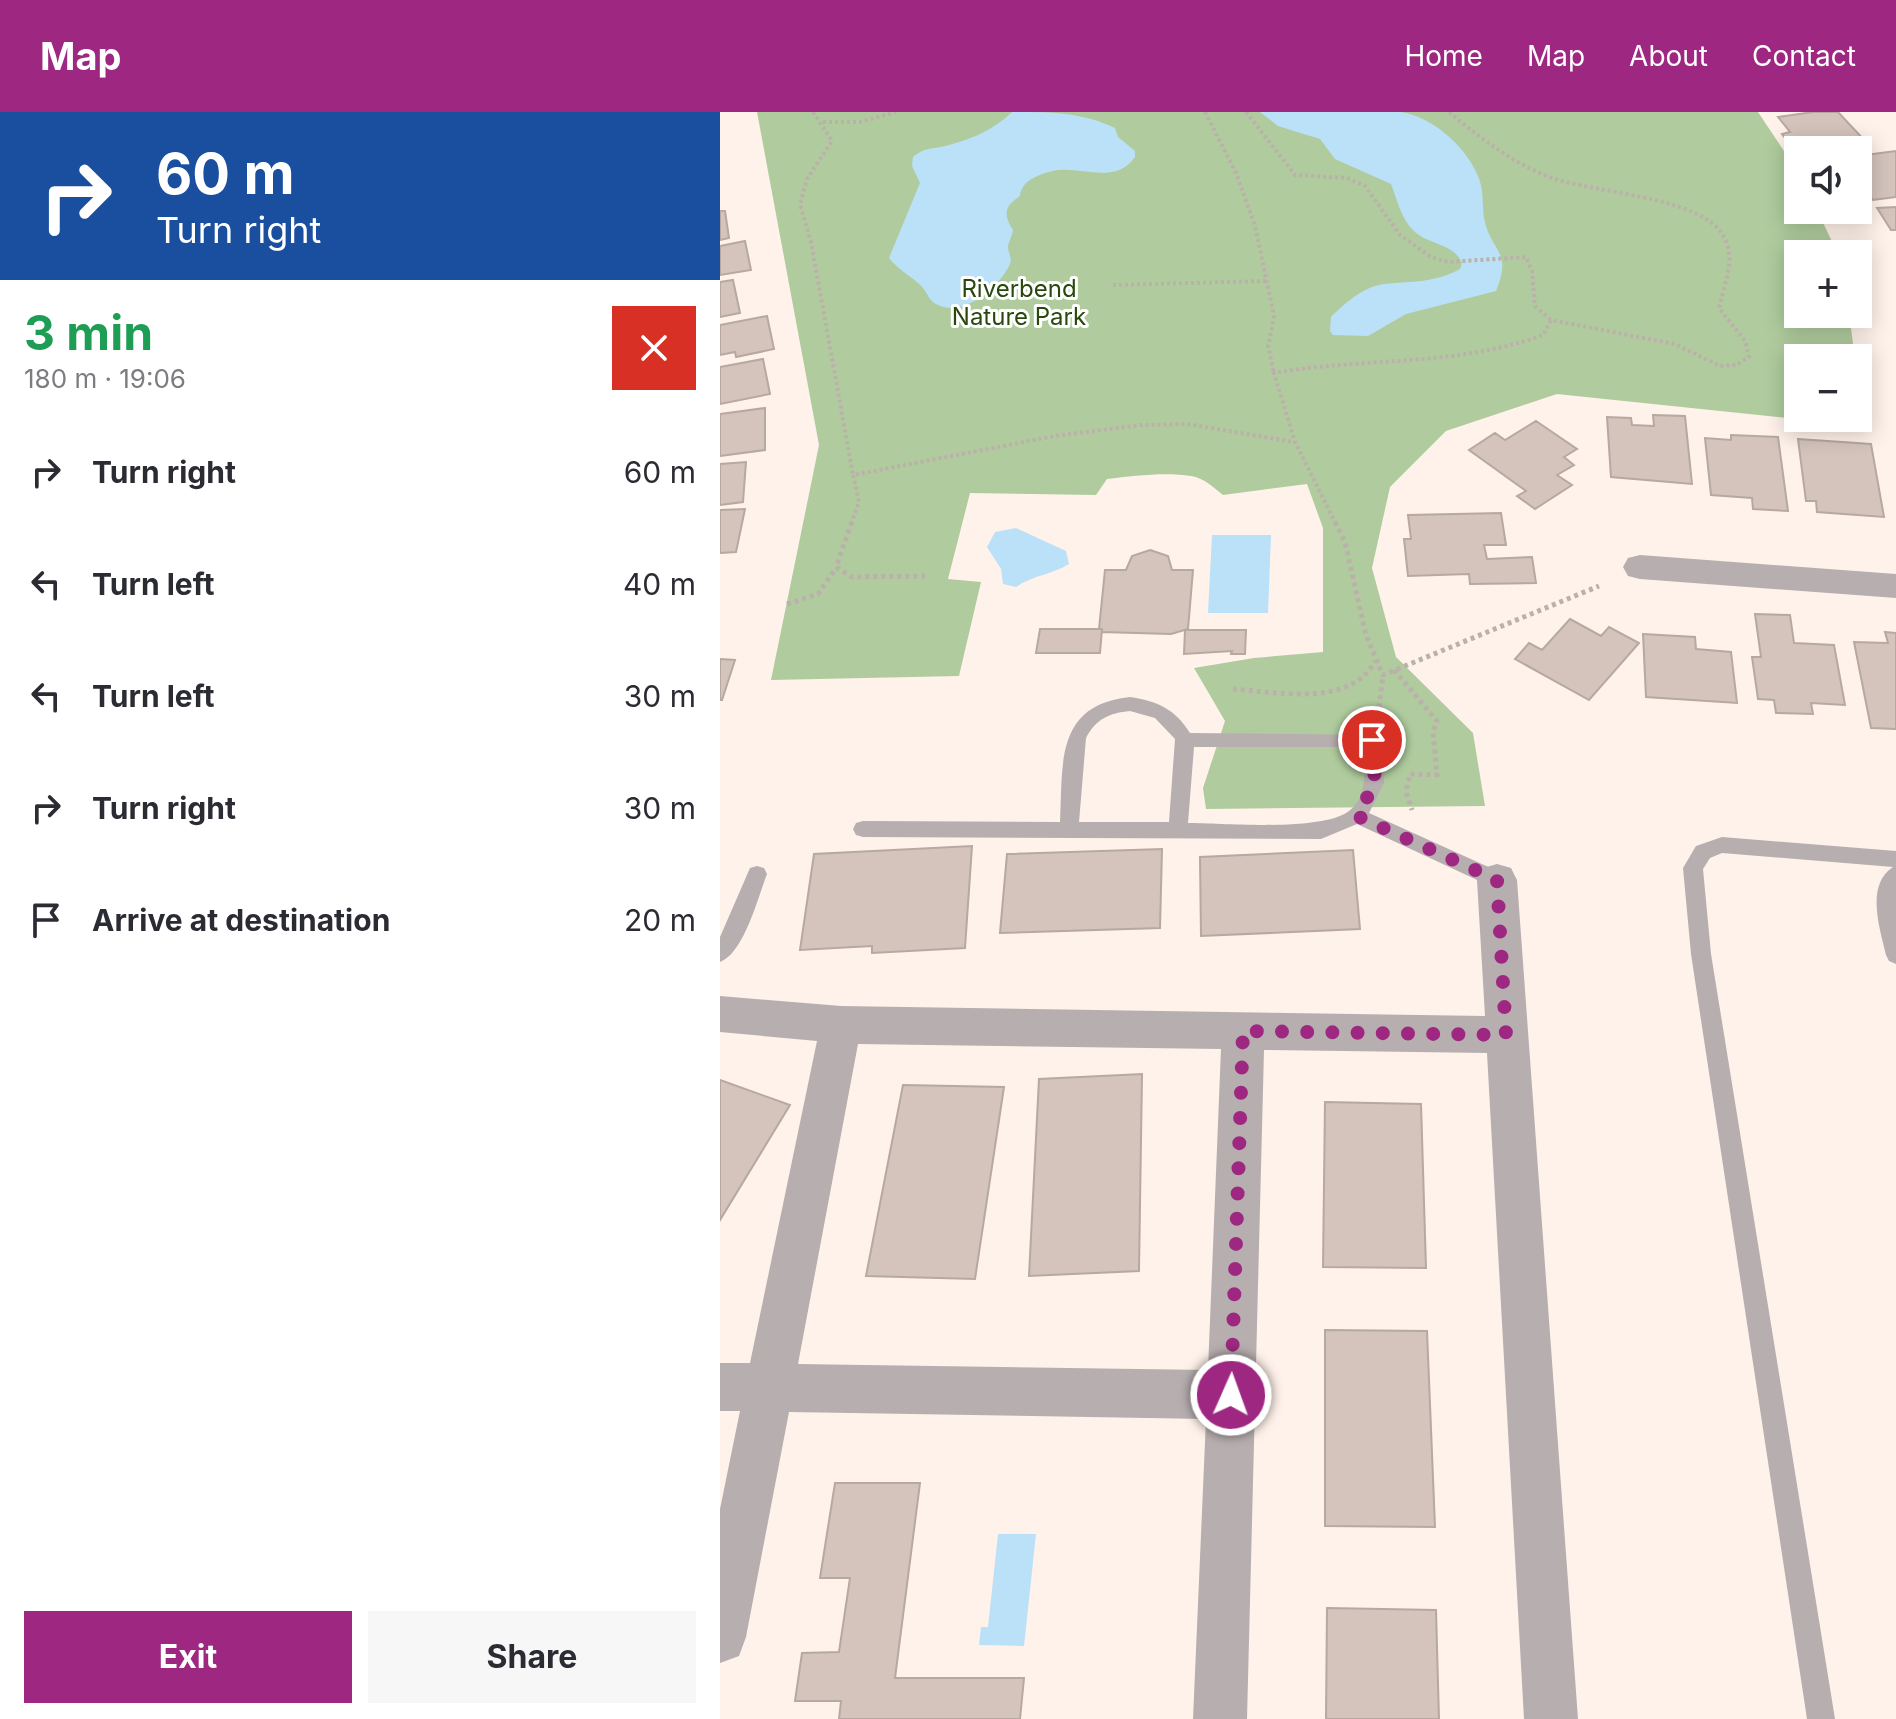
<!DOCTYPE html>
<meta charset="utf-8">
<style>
body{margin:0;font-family:Inter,sans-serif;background:#f7f7f7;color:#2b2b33;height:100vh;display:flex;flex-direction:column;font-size:30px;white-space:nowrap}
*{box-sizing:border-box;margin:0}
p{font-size:26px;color:#7c7c81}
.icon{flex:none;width:44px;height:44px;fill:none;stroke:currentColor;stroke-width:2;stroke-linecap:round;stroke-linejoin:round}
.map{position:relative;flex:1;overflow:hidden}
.side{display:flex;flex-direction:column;background:#fff;width:720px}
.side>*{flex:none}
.hud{background:#1a4fa0;color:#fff;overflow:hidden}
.buttons{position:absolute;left:1064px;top:24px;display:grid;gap:16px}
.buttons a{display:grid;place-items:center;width:88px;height:88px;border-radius:0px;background:#fff;box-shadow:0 4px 20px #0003;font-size:40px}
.pin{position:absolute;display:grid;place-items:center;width:68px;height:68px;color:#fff;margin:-34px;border:4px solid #fff;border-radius:50%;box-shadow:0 2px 8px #0007}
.me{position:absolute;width:88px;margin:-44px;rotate:2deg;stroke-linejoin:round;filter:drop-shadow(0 0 6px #0008)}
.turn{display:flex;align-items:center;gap:28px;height:168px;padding:0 24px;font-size:36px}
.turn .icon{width:104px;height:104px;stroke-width:2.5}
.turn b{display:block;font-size:56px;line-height:68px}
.round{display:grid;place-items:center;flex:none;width:84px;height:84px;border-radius:0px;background:#f7f7f7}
.headline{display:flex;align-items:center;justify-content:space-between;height:136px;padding:0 24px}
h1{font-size:48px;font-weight:700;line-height:60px;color:#1e9e55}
.cta{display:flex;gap:16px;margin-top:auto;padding:16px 24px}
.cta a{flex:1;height:92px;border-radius:0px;background:#9e2881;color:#fff;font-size:32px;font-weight:700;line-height:92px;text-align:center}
.cta a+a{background:#f7f7f7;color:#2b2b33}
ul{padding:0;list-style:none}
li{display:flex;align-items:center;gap:24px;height:112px;padding:0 24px}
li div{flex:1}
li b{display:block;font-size:30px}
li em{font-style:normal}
header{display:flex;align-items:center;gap:48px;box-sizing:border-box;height:112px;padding:0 40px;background:#9e2881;color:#fff}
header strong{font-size:38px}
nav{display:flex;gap:44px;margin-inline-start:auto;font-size:28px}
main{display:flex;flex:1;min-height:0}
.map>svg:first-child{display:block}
</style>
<header>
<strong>Map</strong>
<nav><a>Home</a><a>Map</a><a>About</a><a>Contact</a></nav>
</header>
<main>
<section class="side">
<div class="hud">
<div class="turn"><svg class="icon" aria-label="right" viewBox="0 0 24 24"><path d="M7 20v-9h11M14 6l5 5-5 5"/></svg><div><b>60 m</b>Turn right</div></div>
</div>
<div class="headline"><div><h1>3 min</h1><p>180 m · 19:06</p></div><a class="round" style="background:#d93025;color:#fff"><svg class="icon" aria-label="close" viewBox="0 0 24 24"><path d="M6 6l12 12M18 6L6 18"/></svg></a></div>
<ul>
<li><svg class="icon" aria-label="right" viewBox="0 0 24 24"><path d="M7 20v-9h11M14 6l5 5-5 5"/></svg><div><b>Turn right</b></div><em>60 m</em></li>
<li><svg class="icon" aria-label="left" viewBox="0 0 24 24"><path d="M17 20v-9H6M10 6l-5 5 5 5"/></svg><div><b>Turn left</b></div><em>40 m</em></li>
<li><svg class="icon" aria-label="left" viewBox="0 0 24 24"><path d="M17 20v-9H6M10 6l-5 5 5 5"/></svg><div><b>Turn left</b></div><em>30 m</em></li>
<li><svg class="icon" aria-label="right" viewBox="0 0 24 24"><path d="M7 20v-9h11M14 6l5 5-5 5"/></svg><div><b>Turn right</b></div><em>30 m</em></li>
<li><svg class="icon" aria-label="arrive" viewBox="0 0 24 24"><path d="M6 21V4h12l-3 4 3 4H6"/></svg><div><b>Arrive at destination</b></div><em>20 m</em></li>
</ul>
<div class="cta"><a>Exit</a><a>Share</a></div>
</section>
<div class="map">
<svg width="1176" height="1607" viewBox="0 0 1176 1607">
<rect width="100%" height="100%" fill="#fff2ea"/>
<path fill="#b0cc9e" d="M37,0H1038L1078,60V98H1097L1118,142H1078V202H1129L1135,246H1078V306H1138V269L1144,314L837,282L726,319L670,375L652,456L676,545L753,621L765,694L486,697L483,676L505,609L474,556L534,546L603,540V416L587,372L503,383C493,375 484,366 471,364C445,360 413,364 387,367L376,383L250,381L228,467L261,470L239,564L51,568L99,333Z"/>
<path fill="#bae1f8" d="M292,0C329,0 362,0 395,16L398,25L415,39V45C395,74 360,53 333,59C323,61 306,67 302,77C298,85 303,82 296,87C283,96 285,106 293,118C292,125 288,130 288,136C289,143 293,147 289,154C278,176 244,205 218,193C209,190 208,181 202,175C192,164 178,158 169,146L200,71L192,54L193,45C204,35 215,37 229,33C252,27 275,17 292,0Z
M540,0C573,0 606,0 638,0C652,0 667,0 681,0C713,5 746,35 758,64C764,78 762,91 764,106C771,141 793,138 776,179L686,202L648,224L613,223L610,219L611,205C625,191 644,174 665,172C692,169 715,171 740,157L742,151C734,131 708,133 694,119C681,107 677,87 671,72L615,47L600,27L558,14Z
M296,416L346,439L349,452C331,463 313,463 296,475L283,472L281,457L267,435L275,420Z
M492,423H551L548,501H488Z
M278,1422H316L304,1534L259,1533L261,1515H268Z"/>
<path fill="#d4c4bc" stroke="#b7a8a0" stroke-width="2" d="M1093,0H1118L1148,32L1113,38H1078V42L1062,22L1070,20L1058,5Z
M1176,39V85L1153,88L1138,68V65L1149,64L1143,56H1138V44Z
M1176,95V118H1171L1157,96Z
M0,99H5L9,126L0,128Z
M25,129L31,158L0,163V134Z
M13,168L20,201L0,205V170Z
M47,204L54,237L16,245L15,240L0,243V213Z
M43,247L50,282L0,292V255Z
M45,296V338L0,344V302Z
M933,303L965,304L972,372L891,365L887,305L911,306L912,313L934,314Z
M816,309L857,337L844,345L854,353L837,363L852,373L815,397L797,384L806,379L749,338L775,321L785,328Z
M1011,323L1058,325L1068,399L1033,397L1032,386L991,383L985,326L1011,328Z
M1078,327L1151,332L1164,405L1097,400L1096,389H1086Z
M26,350L23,390L0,393V352Z
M25,397L16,440L0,441V398Z
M781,401L786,433H764L767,447L812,445L816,471L750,472L749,462L688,464L684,427H691L688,403Z
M430,438L448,444L452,458H473L468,517L451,522L382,520V517H379L385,458H406L412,444Z
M1035,502L1070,503L1074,531L1114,533L1125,593L1091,591L1093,602L1056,601L1054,588L1038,587L1032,545H1041Z
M850,507L881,524L889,515L919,531L869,588L795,547L809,531L822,538Z
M320,517H382L380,541H316Z
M465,518H526L525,542H511L512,539L464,542Z
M1165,520L1176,521V617L1151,616L1134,530L1168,531Z
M923,522L975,525L976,537L1011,540L1017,591L926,585Z
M0,547L15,548L2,588H0Z
M252,734L245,836L152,841V834L80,838L94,742Z
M442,737L440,816L280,821L287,742Z
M633,738L640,817L481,824L480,745Z
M422,962L419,1159L309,1164L319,967Z
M0,968L70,993L0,1108Z
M183,973L284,975L255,1167L146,1164Z
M605,990L701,992L706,1156L603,1155Z
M605,1218L707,1219L715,1415L605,1414Z
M115,1371H200L175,1566H304L300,1607H119L121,1589H75L82,1541L119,1540L130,1466H100Z
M607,1496L716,1498L719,1607H606Z"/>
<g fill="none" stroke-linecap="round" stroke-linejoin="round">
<path stroke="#bbb1aa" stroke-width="4" stroke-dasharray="3 3" stroke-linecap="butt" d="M93,0L112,29L87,67L80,92L91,130L133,363
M485,0L516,61L535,114L554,204L548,234L554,261
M526,0L575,63L627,66L645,74L680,123L711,145L728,150L806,145L812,159L815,194L831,208
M103,10H140L176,0
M393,173L546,169
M131,412L139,390L133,363L335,324L421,313L467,312L574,330
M616,412L575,330L554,261C644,245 736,255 823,223L831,208L955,232L1000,254L1016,253L1029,245L1025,229L999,196C1004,171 1019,143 1000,119C972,84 875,81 832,66C794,52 760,26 729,0"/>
<path stroke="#bbb1aa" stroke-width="5" stroke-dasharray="4 4" stroke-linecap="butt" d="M132,410L116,455L132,465L207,464
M615,410L625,430L646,523L663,563L879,474
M67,492L98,482L116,456
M674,558L717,609L713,621L717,663L690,662L686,680L692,698
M513,577C556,580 631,596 655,549
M658,603L663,563"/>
<path fill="#b7aeaf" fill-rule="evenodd" d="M410,585C437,589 455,597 470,621L659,623L664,671L649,701L784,762L787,768L784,774L777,776L770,774L637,712L601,727L143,725L136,723L133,717L136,711L143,709L340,710C343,651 335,593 410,585ZM410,599L435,606L455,627L449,710H359L366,626C376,607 389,601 410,599ZM474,635H643C645,656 648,685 629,699C601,720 505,711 468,711Z
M1002,725L1176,739V852L1169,849L1166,843C1160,817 1145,773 1173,755L1002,741L990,746L983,757L991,842L1115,1607H1087L971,842L963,756L976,734Z
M37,754L44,756L47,762C38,785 24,841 0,850V825L30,756Z"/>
<path fill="#b7aeaf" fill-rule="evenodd" d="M920,443L1176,462V486L920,467L908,464L903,455L908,446Z
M777,752L791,756L797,768L858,1607H804L767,941L544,938L527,1607H473L486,1307L69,1300L26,1525L19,1544L0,1551V1397L20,1299H0V1251H30L97,929L0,920V884L121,894L765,904L757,768L763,756ZM138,932L501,937L488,1258L78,1252Z"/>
</g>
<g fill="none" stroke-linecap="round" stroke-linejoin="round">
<path stroke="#9e2881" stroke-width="14" stroke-dasharray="0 25.2" d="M511,1283L523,919L786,923L777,768L637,704L655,671L652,628"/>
</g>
<g text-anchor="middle" stroke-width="6" stroke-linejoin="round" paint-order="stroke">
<g font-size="24" fill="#29480d" stroke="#fff">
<text x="299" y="185">Riverbend<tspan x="299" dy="28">Nature Park</tspan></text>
</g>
</g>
</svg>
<div class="buttons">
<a><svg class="icon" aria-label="sound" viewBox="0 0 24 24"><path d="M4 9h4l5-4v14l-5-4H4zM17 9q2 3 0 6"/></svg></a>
<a>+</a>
<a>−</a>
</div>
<div class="pin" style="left:652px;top:628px;background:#d93025"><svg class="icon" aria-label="arrive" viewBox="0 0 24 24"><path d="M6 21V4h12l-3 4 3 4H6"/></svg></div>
<svg class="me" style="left:511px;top:1283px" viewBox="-20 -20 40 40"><circle r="17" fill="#9e2881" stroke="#fff" stroke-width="3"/><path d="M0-11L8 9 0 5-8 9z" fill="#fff"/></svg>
</div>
</main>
